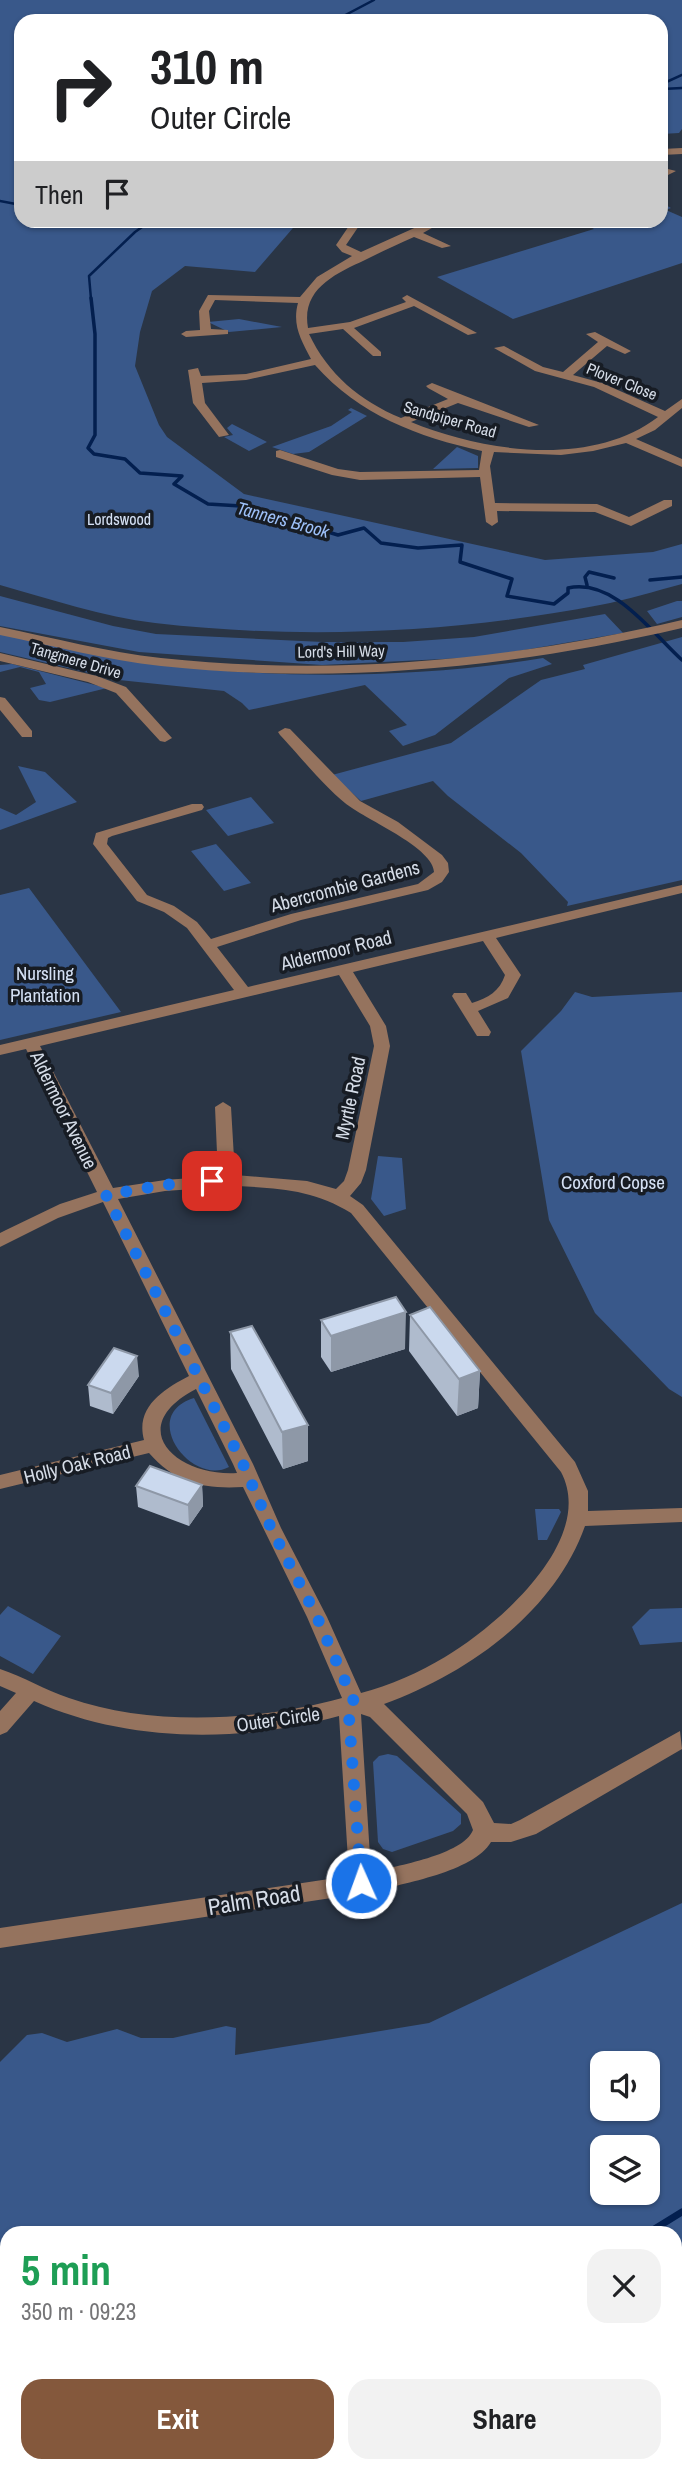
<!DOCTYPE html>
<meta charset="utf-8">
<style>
body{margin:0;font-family:"Archivo Narrow",sans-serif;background:#f2f2f2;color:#202124;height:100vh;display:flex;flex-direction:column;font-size:26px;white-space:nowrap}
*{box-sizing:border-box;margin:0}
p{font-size:23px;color:#757577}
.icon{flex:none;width:38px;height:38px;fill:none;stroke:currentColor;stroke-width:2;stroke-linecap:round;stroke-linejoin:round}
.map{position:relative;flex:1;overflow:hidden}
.details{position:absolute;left:0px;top:2226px;width:682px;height:247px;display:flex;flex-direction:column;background:#fff;border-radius:21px 21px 0 0;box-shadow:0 2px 5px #0004}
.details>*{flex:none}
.top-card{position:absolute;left:14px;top:14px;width:654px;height:214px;border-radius:21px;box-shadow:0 2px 5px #0004;background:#fff;color:#202124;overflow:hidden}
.tools{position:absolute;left:590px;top:2051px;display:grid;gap:14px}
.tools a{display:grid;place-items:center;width:70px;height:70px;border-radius:14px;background:#fff;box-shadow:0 2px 5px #0004;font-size:35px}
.pin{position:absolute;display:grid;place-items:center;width:60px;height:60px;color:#fff;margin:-30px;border-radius:14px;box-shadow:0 4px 10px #0006}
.me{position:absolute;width:77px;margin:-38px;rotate:358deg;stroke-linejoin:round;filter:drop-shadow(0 0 5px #0008)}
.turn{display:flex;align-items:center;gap:24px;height:147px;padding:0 21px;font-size:32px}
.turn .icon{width:91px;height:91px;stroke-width:2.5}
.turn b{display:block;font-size:49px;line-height:60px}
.then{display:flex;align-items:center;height:66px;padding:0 21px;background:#0003;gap:14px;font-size:26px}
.round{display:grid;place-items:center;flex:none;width:74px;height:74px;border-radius:21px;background:#f2f2f2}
.summary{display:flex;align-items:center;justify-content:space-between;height:119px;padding:0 21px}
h1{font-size:42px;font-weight:700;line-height:52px;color:#1e9e55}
.button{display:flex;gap:14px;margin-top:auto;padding:14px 21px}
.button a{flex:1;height:80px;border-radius:21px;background:#84583c;color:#fff;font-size:28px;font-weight:700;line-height:80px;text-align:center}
.button a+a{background:#f2f2f2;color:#202124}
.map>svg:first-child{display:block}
</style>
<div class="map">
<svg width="682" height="2472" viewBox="0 0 682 2472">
<rect width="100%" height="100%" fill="#2a3545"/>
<path fill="#39588a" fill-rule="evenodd" d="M0,0H682V129L679,133L662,134V21H21V220L299,221L255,272L185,266L152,291L140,332L135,366L159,425L167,437L244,494L545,560L653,552L682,544V584C655,591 627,600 600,605C455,633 302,640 155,623C103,617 50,599 0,585Z
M662,196V203L671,208L666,210L682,217V263L513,319L437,277L594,229L581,221L662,220Z
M239,319L282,327L229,332L208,322Z
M351,408L367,416L309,452L293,454L272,447L331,426L352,412L348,410Z
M232,424L267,442L249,451L224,437L233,435L227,428Z
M457,447L478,456V468L433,469Z
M0,596L113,626L156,634L323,642H403L474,637L605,614L623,633L483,657L322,665L139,652L0,626Z
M677,601H682V617L657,624L647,611Z
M0,634C52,644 104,657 157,664C280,680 421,678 543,658L552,664L509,678L435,735L403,746L389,731L407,725L365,685L249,710L242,703L224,691L119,680L0,652Z
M682,637V880L567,906L568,902L521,853L448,796L433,781L361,801L332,775L451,743L541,680L585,669L583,665Z
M12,664L107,688L50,702L39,700L30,688L46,684L39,672L20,667L0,672V665Z
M18,766L45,772L77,802L0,830V808L16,815L36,802Z
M251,797L274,823L228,836L206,810Z
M216,844L251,883L224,891L191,851Z
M29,888L121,1012L0,1040V895Z
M575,992L592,997L682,992V1397L669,1389L595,1313L549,1220L521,1051L561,1011Z
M378,1156L402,1158L406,1209L384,1216L371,1199Z
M194,1398L229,1467C191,1487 138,1415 194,1398Z
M535,1509H559L561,1512L547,1540H538Z
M8,1606L61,1636L33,1674L0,1656V1615Z
M682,1608V1642L640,1645L632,1627L650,1609Z
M388,1754L397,1756L461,1814V1824L453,1831L392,1852L383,1849L378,1842L373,1762L379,1756Z
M682,1903V2356L676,2358V2233H7V2466H296L274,2472H0V2062L27,2035L42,2033L67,2042L117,2029L141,2038H173L226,2026L236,2028L235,2055L429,2023ZM602,2063H648V2109H602ZM602,2147H648V2193H602Z"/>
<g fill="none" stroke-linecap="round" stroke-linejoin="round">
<path stroke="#031f4f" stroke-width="2.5" d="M334,21L374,0
M662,84L682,75
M662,89L682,88
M0,201L21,205
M91,299L89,276L135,232L152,220"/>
<path stroke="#031f4f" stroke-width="3.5" d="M91,298L95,334V435L88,448L94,454L125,459L140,473L182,476L174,484L208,504L241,506L338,535L364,528L381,543L418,548L462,545L460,562L512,579L507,596L554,604L568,593V588C614,578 651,632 682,660
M650,580L682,577
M587,585L585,577L589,572L614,578"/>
<path stroke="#031f4f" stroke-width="7" d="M648,2233L682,2212
M0,2426L7,2424"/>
<path fill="#95735e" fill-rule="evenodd" d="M682,148V154L662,155V149Z
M668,169L676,171L662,178V172Z
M353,220H363L346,245L361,252L432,220H446L423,233L451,246L442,248L414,237C398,244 381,252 365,260C335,274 301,289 308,328L350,322L406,302L402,298L407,295L477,333L468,335L414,306L354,328L381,352V356H373L343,329L309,334C328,374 360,401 401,418L448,399L428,388L426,386L432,383L539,425L529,427L458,403L411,422C484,452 591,468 658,417L594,387L535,371L494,348L504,346L543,367L563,372L598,342L586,334L595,332L631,351L625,354L607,346L573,375L602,383L665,411L682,399V408L655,430L636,439L682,459V467L626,443L593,451L561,455L494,452L490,466L495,503L597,504L629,517L664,500H672V506L631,526L595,512L497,511L498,522L492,526L486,522L480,477L360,480L332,475L276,457V451L280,450L338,469L360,472L479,470L482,451C418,437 359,415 315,365L246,380L202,383L205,403L229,435L219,437L193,403L188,370L198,368L201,376L246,374L311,359C301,340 292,325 298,303L215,300L209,311L211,329L228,330V334L186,337L181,334L186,331L200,330L199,311L208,295L300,297L317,277L352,256L342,252L336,245Z
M519,220H531L537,226L528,228Z
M682,620V628C511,668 337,685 161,666C107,660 54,646 0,635V627C54,638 107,652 161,658C337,677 511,660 682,620Z
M0,653L97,676L126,687L172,738L165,742L160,741L116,693L88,682L0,661Z
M0,697L5,698L32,731V737H22L0,710Z
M285,728L290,729L360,801L398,822L442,855L448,863L449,872L442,882L428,890L301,920L217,947L248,987L682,885V893L496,938L521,975L508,998L478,1011L491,1032L489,1036H477L452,996L454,993H466L472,1003C488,998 500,991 505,975L483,941L353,972L386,1026L390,1046L366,1170L361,1183L350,1196L363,1205L575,1462L588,1491V1511L682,1508V1522L585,1526C554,1613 467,1674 384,1704L483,1802L494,1823L511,1824L520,1820L680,1731L682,1749L536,1834L511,1842H491C473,1872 404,1883 371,1892L0,1948V1928L349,1876L339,1716C241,1743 128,1743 34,1701L7,1732L0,1735V1711L16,1693L0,1686V1669C24,1677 45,1690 69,1698C151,1727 259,1721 342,1698L307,1617L243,1487C204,1489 176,1484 149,1453L0,1489V1475L144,1440C135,1407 164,1389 189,1376L103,1202L58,1218L0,1247V1233L6,1230L60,1204L97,1192L26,1049L0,1055V1045L234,990L187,928L164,912L137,901L93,844L96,833L192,804H202L204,807L202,810L112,836L108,838L107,844L147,895L174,906L197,922L211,939L291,914L418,884L434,872C434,849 370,821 352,808C330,794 299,755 280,735L278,732ZM339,975L370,1026L374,1046L348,1170L344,1181L336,1189L307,1181L235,1175L231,1107L223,1102L215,1107L218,1176L165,1180L113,1188L40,1046ZM237,1186C279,1188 315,1190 351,1213L561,1472C597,1540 497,1626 445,1657C420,1672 389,1686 361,1693L327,1617L281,1528L253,1464L118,1199L165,1191ZM196,1389L233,1464L237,1473C176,1477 123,1427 196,1389ZM361,1714L370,1717L467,1814L473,1830C463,1855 396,1866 371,1872Z"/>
</g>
<path fill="#afbbcd" d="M410,1315L480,1371L478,1408L457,1416L409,1351Z
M321,1320L405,1349L331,1372L321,1357Z
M230,1332L308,1461L283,1469L231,1369Z
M139,1376L113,1414L90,1406L88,1385Z
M202,1485L203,1506L189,1526L138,1507L136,1486Z"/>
<path fill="#8e98a7" d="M406,1312L405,1349L331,1372V1336Z
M137,1356L139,1376L113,1414L111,1393Z
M480,1371L478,1408L457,1416L459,1379Z
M308,1425V1461L283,1469L282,1432Z
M202,1485L203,1506L189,1526L188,1505Z"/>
<path fill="#cbd9ee" stroke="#8e98a7" stroke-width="2" d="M396,1297L406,1312L331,1336L321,1320Z
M430,1307L480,1371L459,1379L410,1315Z
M252,1326L308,1425L282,1432L230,1332Z
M114,1348L137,1356L111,1393L88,1385Z
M150,1466L202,1485L188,1505L136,1486Z"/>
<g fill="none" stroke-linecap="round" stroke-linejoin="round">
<path stroke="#1a73e8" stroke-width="12" stroke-dasharray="0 21.6" d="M212,1181L164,1185L106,1195L243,1464L271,1528L317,1617L355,1704L349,1717L361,1883"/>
</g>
<g text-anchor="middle" stroke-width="7" stroke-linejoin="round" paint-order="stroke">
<g font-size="16" fill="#d5dce7" stroke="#171c24">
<text transform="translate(622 381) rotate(22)" y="6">Plover Close</text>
<text transform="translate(450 419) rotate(16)" y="6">Sandpiper Road</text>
<text transform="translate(341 651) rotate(-1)" y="6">Lord's Hill Way</text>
<text transform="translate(76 660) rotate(16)" y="6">Tangmere Drive</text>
</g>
<g font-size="16" fill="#d4e0f4" stroke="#171c24">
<text x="119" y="525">Lordswood</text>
</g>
<g font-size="18" font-style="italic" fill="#9dc0f8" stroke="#171c24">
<text transform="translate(283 520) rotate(15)" y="6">Tanners Brook</text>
</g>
<g font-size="19" fill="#d5dce7" stroke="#171c24">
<text transform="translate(345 886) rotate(-15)" y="7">Abercrombie Gardens</text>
<text transform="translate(336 950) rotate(-14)" y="7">Aldermoor Road</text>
<text transform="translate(350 1098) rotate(-78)" y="7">Myrtle Road</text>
<text transform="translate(64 1110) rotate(64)" y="7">Aldermoor Avenue</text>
<text transform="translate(77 1464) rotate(-14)" y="7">Holly Oak Road</text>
<text transform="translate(278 1719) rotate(-8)" y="7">Outer Circle</text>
</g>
<g font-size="19" fill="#d4e0f4" stroke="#171c24">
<text x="45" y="980">Nursling<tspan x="45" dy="22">Plantation</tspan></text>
<text x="613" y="1189">Coxford Copse</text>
</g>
<g font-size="23" fill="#d5dce7" stroke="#171c24">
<text transform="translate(254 1900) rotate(-9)" y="8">Palm Road</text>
</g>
</g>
</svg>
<div class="tools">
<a><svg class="icon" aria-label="sound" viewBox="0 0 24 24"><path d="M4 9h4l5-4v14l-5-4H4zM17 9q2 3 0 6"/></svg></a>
<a><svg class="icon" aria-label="layers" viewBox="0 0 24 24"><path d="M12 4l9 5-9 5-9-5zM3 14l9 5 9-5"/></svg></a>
</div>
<div class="pin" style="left:212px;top:1181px;background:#d93025"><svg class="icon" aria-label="arrive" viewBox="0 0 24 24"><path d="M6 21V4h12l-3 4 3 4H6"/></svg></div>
<svg class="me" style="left:361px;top:1883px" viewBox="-20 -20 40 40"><circle r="17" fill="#1a73e8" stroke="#fff" stroke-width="3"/><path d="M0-11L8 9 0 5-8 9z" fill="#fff"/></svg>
<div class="top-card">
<div class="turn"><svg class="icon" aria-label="right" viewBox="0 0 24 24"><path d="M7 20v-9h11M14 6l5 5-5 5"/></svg><div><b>310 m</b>Outer Circle</div></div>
<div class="then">Then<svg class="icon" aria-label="arrive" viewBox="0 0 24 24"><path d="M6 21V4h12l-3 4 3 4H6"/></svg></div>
</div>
<section class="details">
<div class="summary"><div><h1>5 min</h1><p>350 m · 09:23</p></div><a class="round"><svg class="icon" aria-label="close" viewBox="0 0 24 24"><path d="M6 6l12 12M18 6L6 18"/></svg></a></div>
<div class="button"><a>Exit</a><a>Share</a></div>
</section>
</div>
